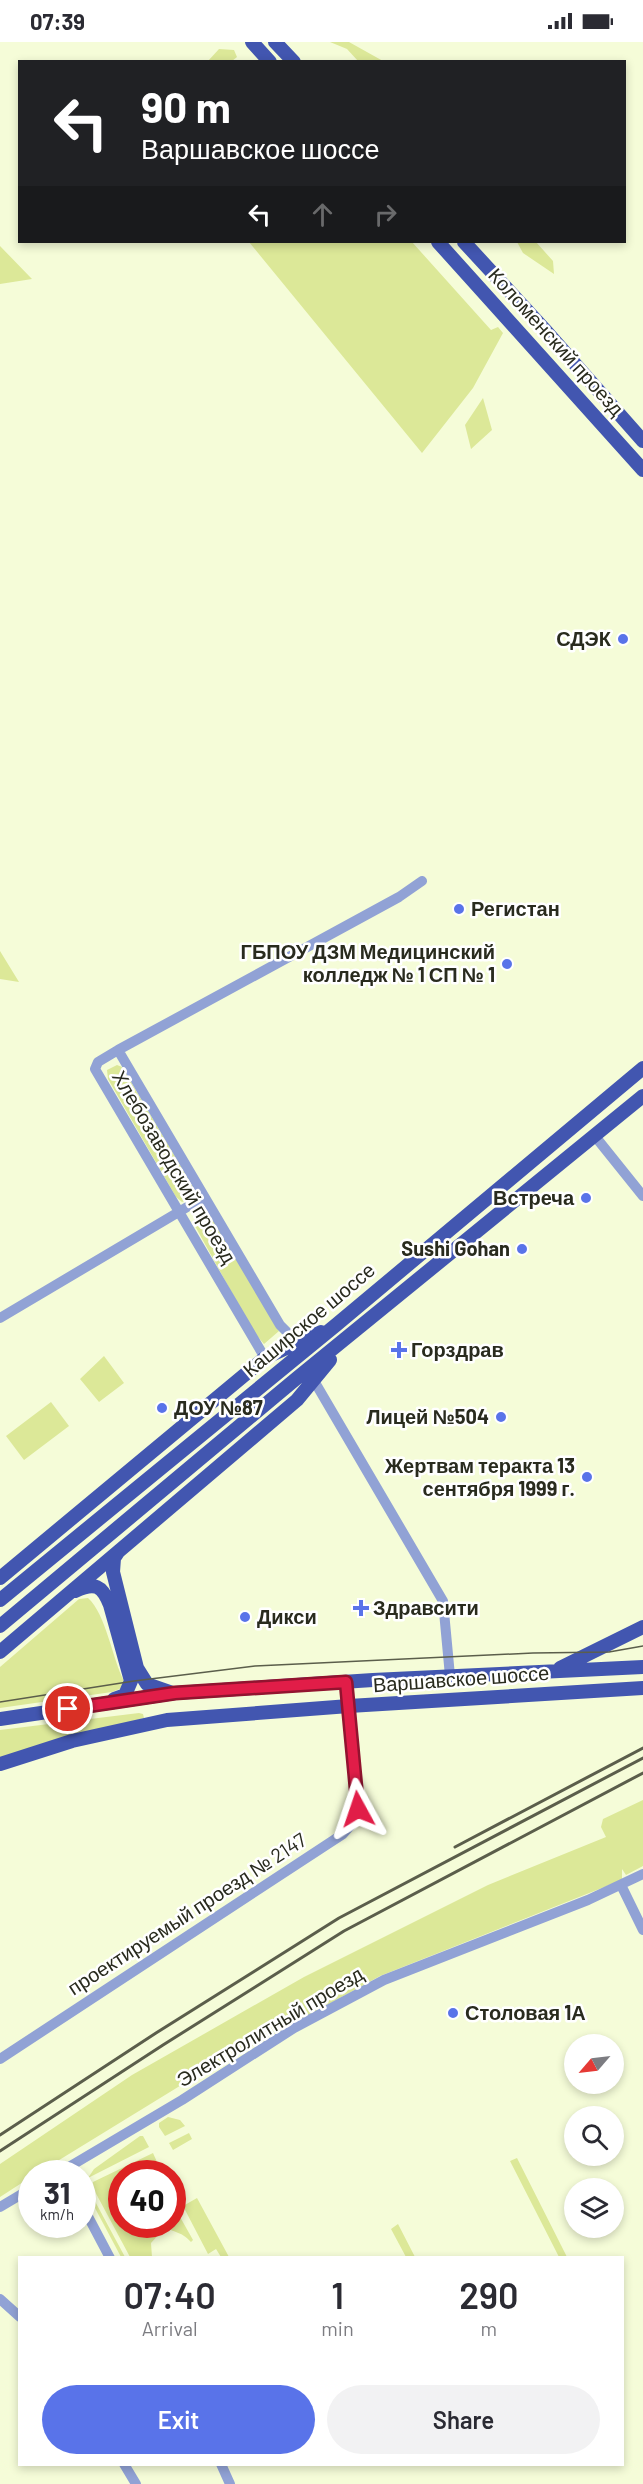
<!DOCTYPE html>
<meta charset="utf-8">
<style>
body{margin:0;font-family:Barlow,sans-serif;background:#f2f2f3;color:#2b2b33;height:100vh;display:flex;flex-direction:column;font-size:22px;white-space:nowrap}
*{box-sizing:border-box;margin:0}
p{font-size:20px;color:#7c7c81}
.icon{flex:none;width:33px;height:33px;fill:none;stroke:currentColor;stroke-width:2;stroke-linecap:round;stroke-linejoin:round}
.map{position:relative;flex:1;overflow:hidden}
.side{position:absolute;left:18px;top:2214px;width:606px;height:210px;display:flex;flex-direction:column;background:#fff;border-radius:0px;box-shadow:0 3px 9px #0003}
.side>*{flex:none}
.banner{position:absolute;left:18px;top:18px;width:608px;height:183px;border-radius:0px;box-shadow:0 3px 9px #0003;background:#202124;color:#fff;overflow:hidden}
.needle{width:39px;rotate:242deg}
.tools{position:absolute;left:564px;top:1992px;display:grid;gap:12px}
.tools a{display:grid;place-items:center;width:60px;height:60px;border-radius:50%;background:#fff;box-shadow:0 3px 9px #0003;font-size:30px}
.speed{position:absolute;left:18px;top:2118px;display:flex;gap:12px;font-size:30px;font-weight:700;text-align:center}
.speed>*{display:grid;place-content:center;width:78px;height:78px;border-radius:50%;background:#fff;box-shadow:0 3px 9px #0003;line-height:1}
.speed small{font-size:15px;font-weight:400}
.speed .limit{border:9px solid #d22;background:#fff;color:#111}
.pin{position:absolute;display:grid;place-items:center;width:51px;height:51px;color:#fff;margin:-26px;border:3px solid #fff;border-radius:50%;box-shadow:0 2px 6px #0007}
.me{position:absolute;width:66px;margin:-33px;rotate:355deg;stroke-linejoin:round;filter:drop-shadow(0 0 4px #0008)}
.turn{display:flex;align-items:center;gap:21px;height:126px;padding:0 24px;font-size:27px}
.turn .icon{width:78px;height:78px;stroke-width:2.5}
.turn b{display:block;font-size:42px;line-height:51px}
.lanes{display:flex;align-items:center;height:57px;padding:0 24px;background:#0003;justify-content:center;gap:30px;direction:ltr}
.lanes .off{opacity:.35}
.eta{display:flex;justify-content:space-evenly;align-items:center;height:102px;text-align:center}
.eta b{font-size:36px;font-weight:600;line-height:42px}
.primary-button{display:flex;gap:12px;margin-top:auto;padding:12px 24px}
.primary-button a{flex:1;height:69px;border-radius:36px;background:#5973e9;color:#fff;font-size:24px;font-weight:600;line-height:69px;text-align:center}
.primary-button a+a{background:#f2f2f3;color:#2b2b33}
.status{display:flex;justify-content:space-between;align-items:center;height:42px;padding:0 30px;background:#fff;direction:ltr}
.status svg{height:16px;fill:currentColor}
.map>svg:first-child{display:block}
</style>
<div class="status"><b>07:39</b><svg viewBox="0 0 49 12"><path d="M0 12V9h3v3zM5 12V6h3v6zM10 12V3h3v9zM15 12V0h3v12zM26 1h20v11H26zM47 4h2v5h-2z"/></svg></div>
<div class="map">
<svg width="643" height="2442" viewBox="0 0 643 2442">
<rect width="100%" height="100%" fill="#f5fcd8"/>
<path fill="#dce898" d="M330,0H349L383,19H358L347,7Z
M219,7L234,8L237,15L232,19H208Z
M249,200H412L491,288L498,285L503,291L473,346L422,411Z
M517,200H536L553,219L554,232L523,211Z
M0,204L32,237L0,242Z
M483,356L492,388L471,407L465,383Z
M0,909L19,940L0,937Z
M117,1023L122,1025L196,1150L191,1157L182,1160L176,1155L108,1037L107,1028Z
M204,1170L211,1173L279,1289L264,1302L253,1289L195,1184L194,1177Z
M104,1314L124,1341L99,1360L80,1337Z
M51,1360L69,1384L24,1418L6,1394Z
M88,1556C106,1572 112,1616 124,1639L122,1646L112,1650L0,1666V1625L79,1557Z
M139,1671L143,1672L144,1676L0,1720V1688Z
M643,1758V1824L626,1833L622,1827V1838L380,1934L183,2042L38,2131L32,2132L31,2135L0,2155V2122L132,2033L304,1935L488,1843L606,1795L601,1785L603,1777Z
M168,2075L180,2078L185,2084L165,2094L159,2085V2081Z
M189,2091L192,2097L173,2108L169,2101Z
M140,2094H143L149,2105L88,2136L94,2127Z
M153,2111L157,2120L156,2131L122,2132L121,2162L119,2164L122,2182L130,2183L134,2189L146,2183H156L160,2191L151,2201L152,2215H130L92,2144L93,2140Z
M517,2116L567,2215H559L510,2119Z
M90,2150L125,2215H121L87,2151Z
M197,2156L229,2215H221L216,2207L208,2212L183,2164Z
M175,2166L193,2198L191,2200C181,2188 170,2191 164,2183L172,2182L173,2167Z
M398,2182L415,2215H406L391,2187Z"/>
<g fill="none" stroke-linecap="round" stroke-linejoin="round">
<path stroke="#91a2d5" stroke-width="10" d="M118,1008L280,1283L297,1300
M594,1093L643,1154
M0,1276L204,1155
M265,1316L95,1027L98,1020L118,1008L399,855L422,839
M313,1337L443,1559L450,1634
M621,1843L643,1888
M0,2017L343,1792L352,1782L358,1767L346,1640
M57,2132L182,2058L294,1986L384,1938L588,1858L643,1832
M82,2163L110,2216
M0,2165L32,2146
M0,2257L20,2275
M124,2422L136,2442
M221,2422L230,2442"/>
<path stroke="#4256b0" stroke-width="14" d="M252,0L270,20
M275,0L294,20
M438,200L643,428
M464,200L545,288L643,399
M118,1510L114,1516L113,1530L137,1626L147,1642L170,1650
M0,1536L265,1316L321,1290
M75,1549C95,1540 102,1543 110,1563L131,1639L125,1653L114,1657
M0,1558L336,1283L643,1026
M0,1584L297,1336L643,1054
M0,1610L297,1358L330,1318
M560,1626L643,1585
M0,1677L175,1651L373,1638L643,1625
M0,1722L72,1699L167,1678L349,1664L643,1646"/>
<path stroke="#5b5e4b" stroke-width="1.5" d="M0,1660L134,1639L255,1624L533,1611L609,1610L643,1604"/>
<path stroke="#5b5e4b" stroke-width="3" d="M455,1805L643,1706
M0,2093L156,1991L339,1876L643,1716
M0,2109L163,2003L344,1889L643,1731"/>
</g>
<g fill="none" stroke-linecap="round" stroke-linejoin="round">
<defs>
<path id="route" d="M68,1667L175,1651L346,1640L358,1767"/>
</defs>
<use href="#route" stroke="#92132f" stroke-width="15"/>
<use href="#route" stroke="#e11d48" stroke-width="10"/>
</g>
<g fill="#5973e9" stroke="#fff" stroke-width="2">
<circle cx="623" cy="597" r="6"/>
<circle cx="459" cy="867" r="6"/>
<circle cx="507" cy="922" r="6"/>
<circle cx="586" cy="1156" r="6"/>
<circle cx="522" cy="1207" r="6"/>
<path d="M396 1299h6v6h6v6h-6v6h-6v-6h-6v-6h6z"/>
<circle cx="162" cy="1366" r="6"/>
<circle cx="501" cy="1375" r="6"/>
<circle cx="587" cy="1435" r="6"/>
<path d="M358 1557h6v6h6v6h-6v6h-6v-6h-6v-6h6z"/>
<circle cx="245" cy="1575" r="6"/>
<circle cx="453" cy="1971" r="6"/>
</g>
<g text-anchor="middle" stroke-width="5" stroke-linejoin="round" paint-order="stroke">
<g font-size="20" fill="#292b1e" stroke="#fff">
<text transform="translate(556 300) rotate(48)" y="7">Коломенский проезд</text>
<text transform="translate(174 1125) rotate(59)" y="7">Хлебозаводский проезд</text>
<text transform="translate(309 1278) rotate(-40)" y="7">Каширское шоссе</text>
<text transform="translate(461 1637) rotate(-4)" y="7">Варшавское шоссе</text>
<text transform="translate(187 1872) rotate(-33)" y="7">проектируемый проезд № 2147</text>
<text transform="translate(270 1985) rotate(-31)" y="7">Электролитный проезд</text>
</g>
<g font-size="20" font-weight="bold" fill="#292b1e" stroke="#fff" text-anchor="end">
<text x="611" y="604">СДЭК</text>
<text x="471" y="874" text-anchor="start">Регистан</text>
<text x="495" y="917">ГБПОУ ДЗМ Медицинский<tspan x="495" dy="23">колледж № 1 СП № 1</tspan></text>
<text x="574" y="1163">Встреча</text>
<text x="510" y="1214">Sushi Gohan</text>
<text x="411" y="1315" text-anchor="start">Горздрав</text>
<text x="174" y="1373" text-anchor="start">ДОУ №87</text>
<text x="489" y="1382">Лицей №504</text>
<text x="575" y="1431">Жертвам теракта 13<tspan x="575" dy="23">сентября 1999 г.</tspan></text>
<text x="373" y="1573" text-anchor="start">Здравсити</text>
<text x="257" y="1582" text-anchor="start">Дикси</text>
<text x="465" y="1978" text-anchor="start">Столовая 1А</text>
</g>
</g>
</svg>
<div class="tools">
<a><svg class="needle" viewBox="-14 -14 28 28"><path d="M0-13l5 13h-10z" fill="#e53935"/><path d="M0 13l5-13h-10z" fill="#7c7c81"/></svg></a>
<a><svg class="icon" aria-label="search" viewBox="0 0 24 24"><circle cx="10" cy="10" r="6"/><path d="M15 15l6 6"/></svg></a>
<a><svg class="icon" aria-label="layers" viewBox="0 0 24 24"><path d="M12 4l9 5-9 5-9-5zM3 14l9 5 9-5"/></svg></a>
</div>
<div class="speed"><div>31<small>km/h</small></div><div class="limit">40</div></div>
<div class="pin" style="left:68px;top:1667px;background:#d93025"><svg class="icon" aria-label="arrive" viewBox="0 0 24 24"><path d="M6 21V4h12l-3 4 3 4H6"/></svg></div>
<svg class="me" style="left:358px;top:1767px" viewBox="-20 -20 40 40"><path d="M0-17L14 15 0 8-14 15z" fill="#e11d48" stroke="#fff" stroke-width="4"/></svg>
<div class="banner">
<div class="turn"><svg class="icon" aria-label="left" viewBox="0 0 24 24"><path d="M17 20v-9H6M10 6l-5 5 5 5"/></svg><div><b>90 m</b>Варшавское шоссе</div></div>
<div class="lanes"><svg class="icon" aria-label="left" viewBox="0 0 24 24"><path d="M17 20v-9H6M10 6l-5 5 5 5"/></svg><svg class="icon off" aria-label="ahead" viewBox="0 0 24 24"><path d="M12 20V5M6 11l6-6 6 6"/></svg><svg class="icon off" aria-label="right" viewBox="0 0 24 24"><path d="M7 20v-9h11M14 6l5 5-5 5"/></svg></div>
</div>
<section class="side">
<div class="eta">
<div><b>07:40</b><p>Arrival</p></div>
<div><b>1</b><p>min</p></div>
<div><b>290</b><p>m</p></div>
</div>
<div class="primary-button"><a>Exit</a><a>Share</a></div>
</section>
</div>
